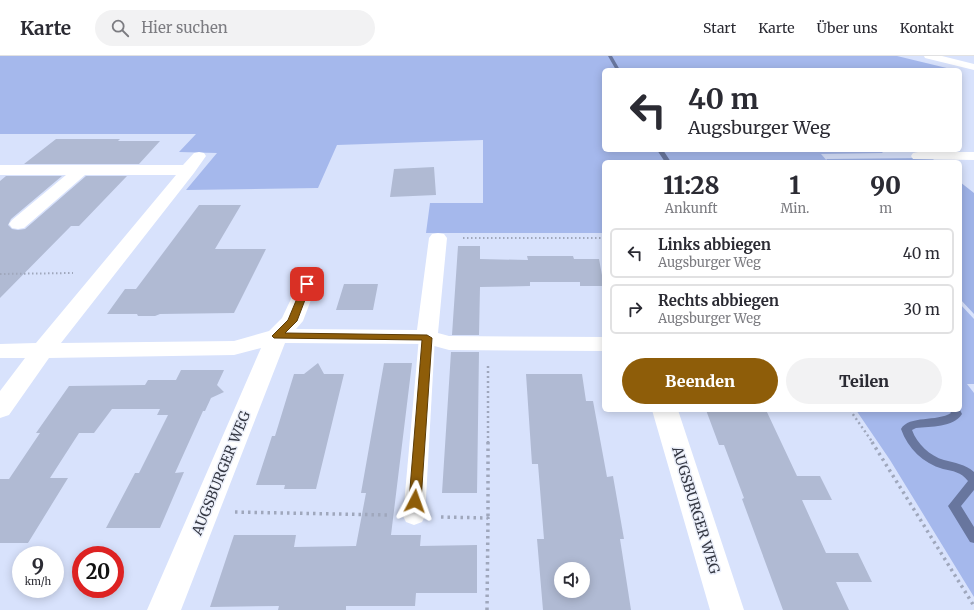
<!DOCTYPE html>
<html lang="de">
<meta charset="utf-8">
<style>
body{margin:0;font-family:Merriweather,serif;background:#f2f2f3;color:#2b2b33;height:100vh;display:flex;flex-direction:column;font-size:15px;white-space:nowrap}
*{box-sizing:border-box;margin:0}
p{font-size:13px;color:#7c7c81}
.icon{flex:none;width:22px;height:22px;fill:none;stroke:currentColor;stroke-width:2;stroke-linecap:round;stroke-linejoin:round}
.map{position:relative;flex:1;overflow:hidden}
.details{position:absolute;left:602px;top:104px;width:360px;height:252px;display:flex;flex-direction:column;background:#fff;border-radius:6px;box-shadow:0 2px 10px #0003}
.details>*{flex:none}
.hud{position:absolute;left:602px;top:12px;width:360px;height:84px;border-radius:6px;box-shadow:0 2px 10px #0003;background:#fff;color:#2b2b33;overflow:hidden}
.tools{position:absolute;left:554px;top:506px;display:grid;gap:8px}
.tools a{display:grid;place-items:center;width:36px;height:36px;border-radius:50%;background:#fff;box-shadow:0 2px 10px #0003;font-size:20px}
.speed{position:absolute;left:12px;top:490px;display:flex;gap:8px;font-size:20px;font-weight:700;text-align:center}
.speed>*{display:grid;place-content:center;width:52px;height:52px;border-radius:50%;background:#fff;box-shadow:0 2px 10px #0003;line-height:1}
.speed small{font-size:10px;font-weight:400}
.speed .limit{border:6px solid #d22;background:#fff;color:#111}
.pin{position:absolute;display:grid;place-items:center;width:34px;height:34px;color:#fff;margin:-17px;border-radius:8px;box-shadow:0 2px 6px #0006}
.me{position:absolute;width:44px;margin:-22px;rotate:4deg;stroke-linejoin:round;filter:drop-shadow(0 0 3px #0008)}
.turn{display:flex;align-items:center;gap:14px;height:84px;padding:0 20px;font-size:18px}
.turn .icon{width:52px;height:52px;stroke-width:2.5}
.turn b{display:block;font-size:28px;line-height:34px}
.eta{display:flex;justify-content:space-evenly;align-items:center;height:68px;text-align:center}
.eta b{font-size:24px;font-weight:800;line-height:28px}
.primary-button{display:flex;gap:8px;margin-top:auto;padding:8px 20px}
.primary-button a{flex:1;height:46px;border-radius:24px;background:#8e5d09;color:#fff;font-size:16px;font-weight:800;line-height:46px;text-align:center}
.primary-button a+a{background:#f2f2f3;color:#2b2b33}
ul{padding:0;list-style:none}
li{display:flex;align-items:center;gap:12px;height:50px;margin:0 8px 6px;padding:0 12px;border:2px solid #e1e1e2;border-radius:6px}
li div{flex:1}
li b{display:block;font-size:15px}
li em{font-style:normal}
header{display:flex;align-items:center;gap:24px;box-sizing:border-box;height:56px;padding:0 20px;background:#fff;border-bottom:1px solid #e1e1e2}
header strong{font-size:19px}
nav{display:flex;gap:22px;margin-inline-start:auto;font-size:14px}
.search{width:280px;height:36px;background:#f2f2f3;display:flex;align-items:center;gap:10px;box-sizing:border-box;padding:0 14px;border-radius:22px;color:#7c7c81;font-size:15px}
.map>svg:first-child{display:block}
</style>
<header>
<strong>Karte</strong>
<div class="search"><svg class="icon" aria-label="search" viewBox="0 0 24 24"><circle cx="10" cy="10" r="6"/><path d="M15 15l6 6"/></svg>Hier suchen</div>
<nav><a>Start</a><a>Karte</a><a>Über uns</a><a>Kontakt</a></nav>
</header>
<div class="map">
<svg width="974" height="554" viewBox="0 0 974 554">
<rect width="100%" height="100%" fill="#d8e2fc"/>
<path fill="#a5b8ec" d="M0,0H897L955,14H604V94H880L883,97L821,98L828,106H604V177H426L430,147H483V84L337,89L318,132L186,134L217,97L179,96L196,78H0Z
M960,248L974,263V328H967L974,337V541L890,404L856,354H960Z"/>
<path fill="#9eb2e7" d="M932,102L936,106H829L826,103Z
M960,126L974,137V258L960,243Z"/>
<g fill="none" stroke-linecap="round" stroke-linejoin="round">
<path fill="#68769e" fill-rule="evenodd" d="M608,0H612L620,14H616Z
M657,94H663L671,106H665Z
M949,354H960L962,358C953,372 931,370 916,372L912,374C917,388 930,400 944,404C955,407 965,408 974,416V434L961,450L974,471V487L970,486L948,450L968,425C961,416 953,415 943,413C923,407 908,393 901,373C909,359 937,366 951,357Z"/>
</g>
<path fill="#b0bad3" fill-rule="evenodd" d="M56,83H120L118,85H160L139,108H24Z
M434,111L436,139L390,141L394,113Z
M6,120H62L11,163L8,169L12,173L18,174L25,173L86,120H127L79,170H71L0,242V125Z
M199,149H241L215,193H266L234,257L160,258L155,260H138L137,258H107L125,233H136Z
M458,190H480V203L528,204L527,200H573L574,203H599L604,230H580V226H530V230L480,231L479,279H452Z
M344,228H378L373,254H336Z
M451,296H479L477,437H442Z
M318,307L324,318H344L316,433H284L285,429H256L272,380H275L294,318H304Z
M384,307H412L391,479H421L420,490L477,489V537H416L415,550H346V554H278L279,550L210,551L234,479H296L294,491L356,490L366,437H361Z
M181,314H224L217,329L224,336L211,342L205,355H203L175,417L184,416L160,472H106L135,417H139L168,359H157L160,353H112L94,377H79L50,422H68L28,487H0V423H9L40,377H36L69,330L145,329L148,324H176Z
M526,318H582L586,345H593L607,421L613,420L624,483H620L631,554H543L537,483H544L538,408H532ZM561,513H583V535H561Z
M706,354H766L797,420H820L832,444H802L826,497H858L872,526H836L849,554H783L742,443L744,442L724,389H719Z"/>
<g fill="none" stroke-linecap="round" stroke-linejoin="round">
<path stroke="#9fa7bc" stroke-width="2" stroke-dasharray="1.5 2.5" stroke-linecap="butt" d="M463,182H604
M0,218L73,217"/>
<path stroke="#9fa7bc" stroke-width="2.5" stroke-dasharray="2 3" stroke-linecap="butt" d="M488,310V387
M850,354L873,387"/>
<path stroke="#9fa7bc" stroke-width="3.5" stroke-dasharray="2.5 4" stroke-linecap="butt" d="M488,386V462
M872,386L974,550
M235,456L388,459
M441,461L488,462L487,554"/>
<path fill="#fff" fill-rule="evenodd" d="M427,276L433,277L435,281L425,460L422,466L414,469L406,466L403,460L419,281L421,277Z"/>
<path fill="#fff" fill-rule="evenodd" d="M199,96L204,97L206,100L194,117L61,287L234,285L269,275L282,262L300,224L307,222L314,224L317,228L303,265L296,273L417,274L429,182L432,178L438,177L444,178L447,182L438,277L449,280L604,281V295L449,294L427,288L285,287L181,554H147L261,292L234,299L49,302L9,359L0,362V335L25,302H0V288L36,287L176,119H85L24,172L18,173L12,172L9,168L12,164L66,119H0V109H183L194,97Z
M918,96H974V104L913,103L911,100L913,97Z
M652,354H678L744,554H710Z"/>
<path fill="#fff" fill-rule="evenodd" d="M924,0H942L974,8V14L925,2Z"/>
</g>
<path fill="#8e5d09" stroke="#5c3c06" d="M307,225L311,228L297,265L285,277L427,279L432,282L421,445L419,449L415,450L411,449L409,445L422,284L274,282L272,280L288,264L303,228Z"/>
<g text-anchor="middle" stroke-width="3" stroke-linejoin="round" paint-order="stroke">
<g font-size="14" fill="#343742" stroke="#ebeffa">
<text transform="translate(221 417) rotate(-68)" y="5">AUGSBURGER WEG</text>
<text transform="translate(696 454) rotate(73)" y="5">AUGSBURGER WEG</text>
</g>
</g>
</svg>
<div class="tools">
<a><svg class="icon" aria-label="sound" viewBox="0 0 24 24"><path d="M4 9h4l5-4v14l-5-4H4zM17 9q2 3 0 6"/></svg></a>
</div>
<div class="speed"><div>9<small>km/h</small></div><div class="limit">20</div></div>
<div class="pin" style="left:307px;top:228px;background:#d93025"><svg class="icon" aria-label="arrive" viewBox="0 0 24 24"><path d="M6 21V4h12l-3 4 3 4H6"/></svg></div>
<svg class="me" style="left:415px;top:445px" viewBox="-20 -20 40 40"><path d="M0-17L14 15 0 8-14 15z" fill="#8e5d09" stroke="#fff" stroke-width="4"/></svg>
<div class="hud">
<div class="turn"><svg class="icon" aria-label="left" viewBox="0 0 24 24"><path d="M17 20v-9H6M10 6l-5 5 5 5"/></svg><div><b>40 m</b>Augsburger Weg</div></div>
</div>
<section class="details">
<div class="eta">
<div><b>11:28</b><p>Ankunft</p></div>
<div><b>1</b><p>Min.</p></div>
<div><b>90</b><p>m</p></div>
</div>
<ul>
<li><svg class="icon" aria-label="left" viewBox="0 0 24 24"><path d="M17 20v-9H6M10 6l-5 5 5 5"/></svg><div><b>Links abbiegen</b><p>Augsburger Weg</p></div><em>40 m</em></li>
<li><svg class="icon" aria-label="right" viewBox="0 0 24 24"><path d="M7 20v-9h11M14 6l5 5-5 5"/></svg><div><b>Rechts abbiegen</b><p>Augsburger Weg</p></div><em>30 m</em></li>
</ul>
<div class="primary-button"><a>Beenden</a><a>Teilen</a></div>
</section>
</div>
